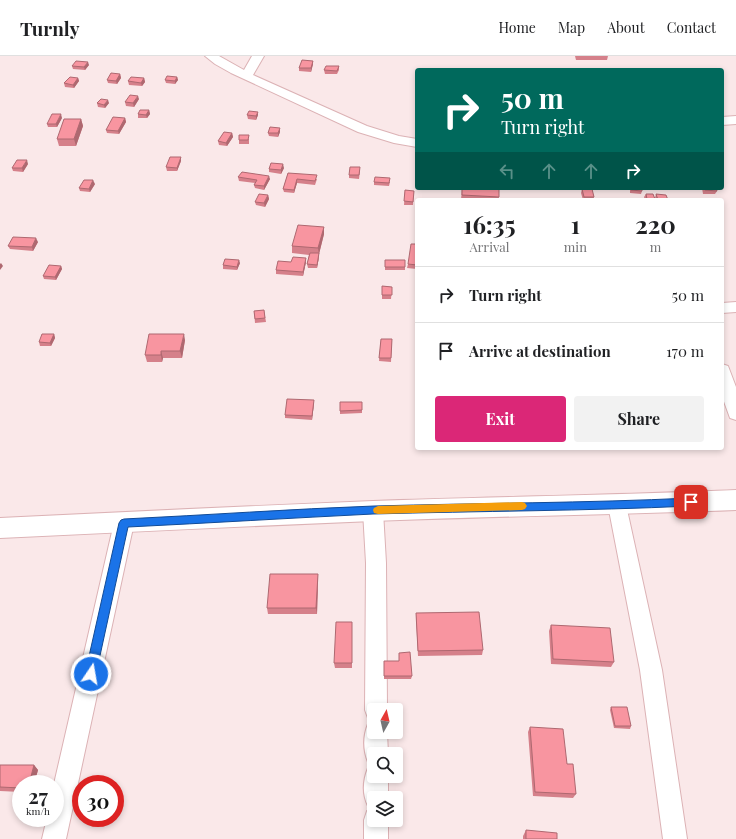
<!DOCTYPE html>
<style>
body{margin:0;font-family:"Playfair Display",serif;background:#f2f2f2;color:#202124;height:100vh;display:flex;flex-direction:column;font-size:15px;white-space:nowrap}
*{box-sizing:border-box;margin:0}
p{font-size:13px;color:#757577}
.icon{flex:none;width:22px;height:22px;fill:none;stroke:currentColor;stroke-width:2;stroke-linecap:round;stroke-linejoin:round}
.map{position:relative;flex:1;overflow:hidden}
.panel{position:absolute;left:415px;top:142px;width:309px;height:252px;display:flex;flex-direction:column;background:#fff;border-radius:4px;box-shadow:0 2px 6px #0003}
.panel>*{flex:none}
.banner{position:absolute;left:415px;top:12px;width:309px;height:122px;border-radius:4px;box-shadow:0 2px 6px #0003;background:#00695c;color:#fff;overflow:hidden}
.needle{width:26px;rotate:8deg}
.tools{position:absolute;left:367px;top:647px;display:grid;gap:8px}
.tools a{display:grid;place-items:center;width:36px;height:36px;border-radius:4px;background:#fff;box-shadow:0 2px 6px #0003;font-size:20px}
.speed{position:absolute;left:12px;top:719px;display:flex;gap:8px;font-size:20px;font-weight:700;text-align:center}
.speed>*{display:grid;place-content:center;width:52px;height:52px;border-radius:50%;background:#fff;box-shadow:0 2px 6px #0003;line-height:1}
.speed small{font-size:10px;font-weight:400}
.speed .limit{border:6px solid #d22;background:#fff;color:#111}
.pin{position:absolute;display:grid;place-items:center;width:34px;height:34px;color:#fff;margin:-17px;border-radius:8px;box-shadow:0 2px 6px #0006}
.me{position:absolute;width:44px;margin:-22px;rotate:12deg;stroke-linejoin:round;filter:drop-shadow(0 0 3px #0008)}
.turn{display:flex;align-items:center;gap:14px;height:84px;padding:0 20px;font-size:18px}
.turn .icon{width:52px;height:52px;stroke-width:2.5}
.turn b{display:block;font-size:28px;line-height:34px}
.lanes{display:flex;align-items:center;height:38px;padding:0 20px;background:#0003;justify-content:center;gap:20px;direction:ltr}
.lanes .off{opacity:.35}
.eta{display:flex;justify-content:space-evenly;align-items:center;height:68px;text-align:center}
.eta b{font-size:24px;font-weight:700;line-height:28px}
.action{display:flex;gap:8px;margin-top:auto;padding:8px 20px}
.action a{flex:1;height:46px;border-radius:4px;background:#db2777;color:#fff;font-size:16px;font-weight:700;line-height:46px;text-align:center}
.action a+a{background:#f2f2f2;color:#202124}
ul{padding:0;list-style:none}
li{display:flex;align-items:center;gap:12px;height:56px;padding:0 20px;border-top:1px solid #e0e0e0}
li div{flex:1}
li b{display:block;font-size:15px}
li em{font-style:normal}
header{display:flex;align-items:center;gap:24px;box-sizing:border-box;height:56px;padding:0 20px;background:#fff;border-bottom:1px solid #e0e0e0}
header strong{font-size:19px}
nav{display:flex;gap:22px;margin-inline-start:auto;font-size:14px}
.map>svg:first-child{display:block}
</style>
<header>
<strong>Turnly</strong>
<nav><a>Home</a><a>Map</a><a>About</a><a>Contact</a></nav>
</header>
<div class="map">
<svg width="736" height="783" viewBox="0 0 736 783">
<rect width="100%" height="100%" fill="#fae8e9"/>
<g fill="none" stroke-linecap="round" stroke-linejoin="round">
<defs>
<path id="minor" d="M205,0H219L244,14L252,0H264L253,19L367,70L399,80L417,83V91L394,87L358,76L231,17L215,8Z
M736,60V68L722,69V61Z
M736,246V256L722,257V247Z
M722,308L728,310L736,331V364L730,362L722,340Z
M617,441L624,443L626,449L662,614L687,783H663L640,614L608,449L610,443Z
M373,447L380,449L383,455L386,507L387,654H374V664L368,662L365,654L366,507L363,455L366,449Z
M124,459L131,461L134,467L66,783H42L47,762H55L54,728L114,467L117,461Z
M374,666V676H387L388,698H374V709L368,706C363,694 363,680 368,668Z
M374,709V720H388V742H374V764H388V783H364V764L367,755L374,753L368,750C362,738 363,724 368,712Z"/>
<path id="tertiary" d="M736,434V454C615,459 494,460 373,465C249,470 124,476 0,482V462C124,456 249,450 373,445C494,441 615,439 736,434Z"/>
</defs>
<use href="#minor" stroke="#dcb2b5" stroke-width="2"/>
<use href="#tertiary" stroke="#dcb2b5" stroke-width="2"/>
<use href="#minor" fill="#fff" fill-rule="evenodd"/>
<use href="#tertiary" fill="#fff" fill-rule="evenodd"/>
</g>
<path fill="#d5808a" d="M575,0H608L607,4H576Z
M313,5V8L311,16L299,15V12Z
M89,9L85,14L73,13L72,10Z
M339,10V14L337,18H325L324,14Z
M120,18L121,22L117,28L108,27L107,24Z
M177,21L178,24L175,28L166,27L165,24Z
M78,22L79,25L74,32L65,31L64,27Z
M144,22L145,26L142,30L129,29L128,25Z
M139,43L134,51L126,50L125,46Z
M97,47H109L105,52L98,51Z
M149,54L150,58L147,62H138V58Z
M247,59H258L256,64L248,63Z
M62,62L57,71H48L47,68Z
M125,62L126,66L119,78L107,77L106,74Z
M81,63L83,70L76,90H59L57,83Z
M280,76L278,81L269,80L268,77Z
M232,77L233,81L227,90L219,89L218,85Z
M249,83V88H239V84Z
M181,105L177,115H167L166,111Z
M28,108L23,116L13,115L12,112Z
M284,112L281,118L269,116V113Z
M360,115L359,123L349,122V119Z
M288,117L317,123L315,129L297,127L294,137L284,136L283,133Z
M238,121L270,123L264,134L255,132L254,129L255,127L239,125Z
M374,126H390L389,130L374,129Z
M95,128L90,136L80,135L79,132Z
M462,132L499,141L498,144H461Z
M630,132H642V135L641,138L630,137Z
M702,132H716L717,135L715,138H703Z
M582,133L594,141L593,144H583L581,137Z
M405,134L414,135L413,149H404Z
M646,138L655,143L654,144H645L644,141Z
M656,138L668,144H656L655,142Z
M268,139L269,143L265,151L256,149L255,146Z
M324,171V178L319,198V201L317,212H308L307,208L309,199L292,197V190Z
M38,186L33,195L10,193L8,190Z
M417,188V213L407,212L408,208Z
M385,204H405V214H385Z
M291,206H306L303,220L276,218V214Z
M240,207L237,214L223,213V209Z
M61,210L62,213L56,224L44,223L43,220Z
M382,230L392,231L391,243H382Z
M264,254L266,266L255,267L254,255Z
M54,278L55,282L51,290H40L39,286Z
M381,283H392L391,306L379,305Z
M185,284L182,302H163L162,306H147L145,299Z
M340,346H362V357L340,358Z
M314,347L312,364L285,362V359Z
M318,518V524L317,558H268L267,552Z
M416,557L483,594L482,599L418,600L416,563Z
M551,569L614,606L611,611L551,608L549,575Z
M352,572V612H335L334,607Z
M384,605L412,620L411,623H384Z
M611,651L631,670L630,673L614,672L610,654Z
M530,671L576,738L573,742L533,740L528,676Z
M0,709H34L38,714L34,728H21V736L0,735Z
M526,774L557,783H523V780Z"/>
<path fill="#ae6870" d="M313,5V8L311,16V12Z
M88,6L89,9L85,14L84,11Z
M120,18L121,22L117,28L116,25Z
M177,21L178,24L175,28V25Z
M78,22L79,25L74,32L73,29Z
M144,22L145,26L142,30L141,27Z
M138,40L139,43L134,51L133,47Z
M108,44L109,47L105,52L104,49Z
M149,54L150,58L147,62L146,59Z
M258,56V59L256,64V60Z
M61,58L62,62L57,71L56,68Z
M125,62L126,66L119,78L118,75Z
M81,63L83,70L76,90L74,83Z
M280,72V76L278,81V77Z
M232,77L233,81L227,90L226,87Z
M181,101V105L177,115V112Z
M27,104L28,108L23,116L22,112Z
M283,108L284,112L281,118V114Z
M269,120L270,123L264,134V130Z
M297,123V127L294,137V134Z
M93,124L95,128L90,136L89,133Z
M268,139L269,143L265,151L264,147Z
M324,171V178L319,198V201L317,212V209L319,199L318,192Z
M36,182L38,186L33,195L32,191Z
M306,202V206L303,220V216Z
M239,204L240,207L237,214V211Z
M1,207L3,210L0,214V208Z
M61,210L62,213L56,224L55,221Z
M54,278L55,282L51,290L50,287Z
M184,278L185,284L182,302L180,295Z
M161,295L163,302L162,306L161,299Z
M314,344V347L312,364V360Z
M318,518V524L317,558L316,552Z
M34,709L38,714L34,728H29Z"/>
<path fill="#f895a0" stroke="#ae6870" d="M302,4L313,5L311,12H299Z
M76,5L88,6L84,11L72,10Z
M326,10H339L337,15L324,14Z
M111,17L120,18L116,25L107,24Z
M167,20L177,21L175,25L165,24Z
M70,21L78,22L73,29L64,27Z
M131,21L144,22L141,27L128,25Z
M130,39L138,40L133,47L125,46Z
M101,43L108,44L104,49L97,47Z
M140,54H149L146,59L138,58Z
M249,55L258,56L256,60L247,59Z
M52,58H61L56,68H47Z
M113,61L125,62L118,75L106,74Z
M64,63H81L74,83H57Z
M270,71L280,72L278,77H268Z
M224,76L232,77L226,87L218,85Z
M239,79H249L248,84H239Z
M170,101H181L177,112L166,111Z
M17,104H27L22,112H12Z
M271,107L283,108L281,114L269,113Z
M350,111H360L359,119H349Z
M242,116L269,120L264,130L254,129L257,124L238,121Z
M288,117L317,119L315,125L297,123L294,134L283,133Z
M375,121L390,122L389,127L374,126Z
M84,124H93L89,133L79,132Z
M462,132H499V141L462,139Z
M631,132H642V135L631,134Z
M704,132H716L717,135L705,134Z
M582,133H592L594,141H584Z
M405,134L414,135L413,146L404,145Z
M259,138L268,139L264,147L255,146Z
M646,138H653L655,143H647Z
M656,138L666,139L668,144H658Z
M508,143L517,144H508Z
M298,169L324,171L318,192L292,190Z
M13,181L36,182L32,191L8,190Z
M411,188H417V209L408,208Z
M310,197H319L317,209L307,208Z
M293,201L306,202L303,216L276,214L278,205L291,206Z
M225,203L239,204L237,211L223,209Z
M385,204H405V211H385Z
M49,209L61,210L55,221L43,220Z
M382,230L392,231V239H382Z
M264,254L265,262L255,263L254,255Z
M42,278H54L50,287L39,286Z
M149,278H184L180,295H161V299H145Z
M381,283H392L391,302H379Z
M287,343L314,344L312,360L285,359Z
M340,346H362V354L340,355Z
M270,518H318L316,552H267Z
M479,556L483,594L418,595L416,557Z
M336,566H352V607H334Z
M551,569L610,572L614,606L553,603Z
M410,596L412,620H384V605H399V597Z
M611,651H627L631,670H615Z
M530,671L563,673L567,708H573L576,738L535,736Z
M0,709H34L29,728H21V732L0,731Z
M526,774L557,777V783H526Z"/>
<path fill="#1a73e8" stroke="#114b97" d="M691,442L695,443L696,446L695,449L691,450C585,455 479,455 373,458C292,462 210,467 128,471L96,618L95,621L91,623L87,621L85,618L119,467L121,464L124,463C208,459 291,453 374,450C480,447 586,447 691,442Z"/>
<path fill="#f59e0b" d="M522,446L525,447L527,450L525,453L522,454L378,458L374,457L373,454L374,452L378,450Z"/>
</svg>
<div class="tools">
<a><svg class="needle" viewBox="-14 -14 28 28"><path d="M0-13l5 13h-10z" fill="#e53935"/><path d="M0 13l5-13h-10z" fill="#757577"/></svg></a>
<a><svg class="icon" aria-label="search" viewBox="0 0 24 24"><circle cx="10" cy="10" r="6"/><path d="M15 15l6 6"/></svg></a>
<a><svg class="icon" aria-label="layers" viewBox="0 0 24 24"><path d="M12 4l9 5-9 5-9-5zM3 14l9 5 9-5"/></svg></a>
</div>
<div class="speed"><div>27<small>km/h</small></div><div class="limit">30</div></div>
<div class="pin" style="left:691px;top:446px;background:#d93025"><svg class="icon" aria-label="arrive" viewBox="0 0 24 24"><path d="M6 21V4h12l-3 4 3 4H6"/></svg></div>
<svg class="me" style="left:91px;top:618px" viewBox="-20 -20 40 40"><circle r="17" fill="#1a73e8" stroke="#fff" stroke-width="3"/><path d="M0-11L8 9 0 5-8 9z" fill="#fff"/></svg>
<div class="banner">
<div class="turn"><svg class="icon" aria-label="right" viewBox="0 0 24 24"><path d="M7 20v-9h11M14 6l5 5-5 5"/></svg><div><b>50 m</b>Turn right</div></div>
<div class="lanes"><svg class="icon off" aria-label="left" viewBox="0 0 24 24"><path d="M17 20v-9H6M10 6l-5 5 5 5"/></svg><svg class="icon off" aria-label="ahead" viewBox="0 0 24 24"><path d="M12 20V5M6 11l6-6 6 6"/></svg><svg class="icon off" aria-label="ahead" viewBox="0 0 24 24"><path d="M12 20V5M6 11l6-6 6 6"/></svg><svg class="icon" aria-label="right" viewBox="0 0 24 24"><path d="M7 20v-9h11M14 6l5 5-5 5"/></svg></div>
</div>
<section class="panel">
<div class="eta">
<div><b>16:35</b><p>Arrival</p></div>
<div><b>1</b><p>min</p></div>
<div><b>220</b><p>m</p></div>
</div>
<ul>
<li><svg class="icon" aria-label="right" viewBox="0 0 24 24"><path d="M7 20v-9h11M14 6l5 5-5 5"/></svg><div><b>Turn right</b></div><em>50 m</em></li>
<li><svg class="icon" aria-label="arrive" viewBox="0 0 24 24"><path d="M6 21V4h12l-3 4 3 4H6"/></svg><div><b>Arrive at destination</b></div><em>170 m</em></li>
</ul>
<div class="action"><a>Exit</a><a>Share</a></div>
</section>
</div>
